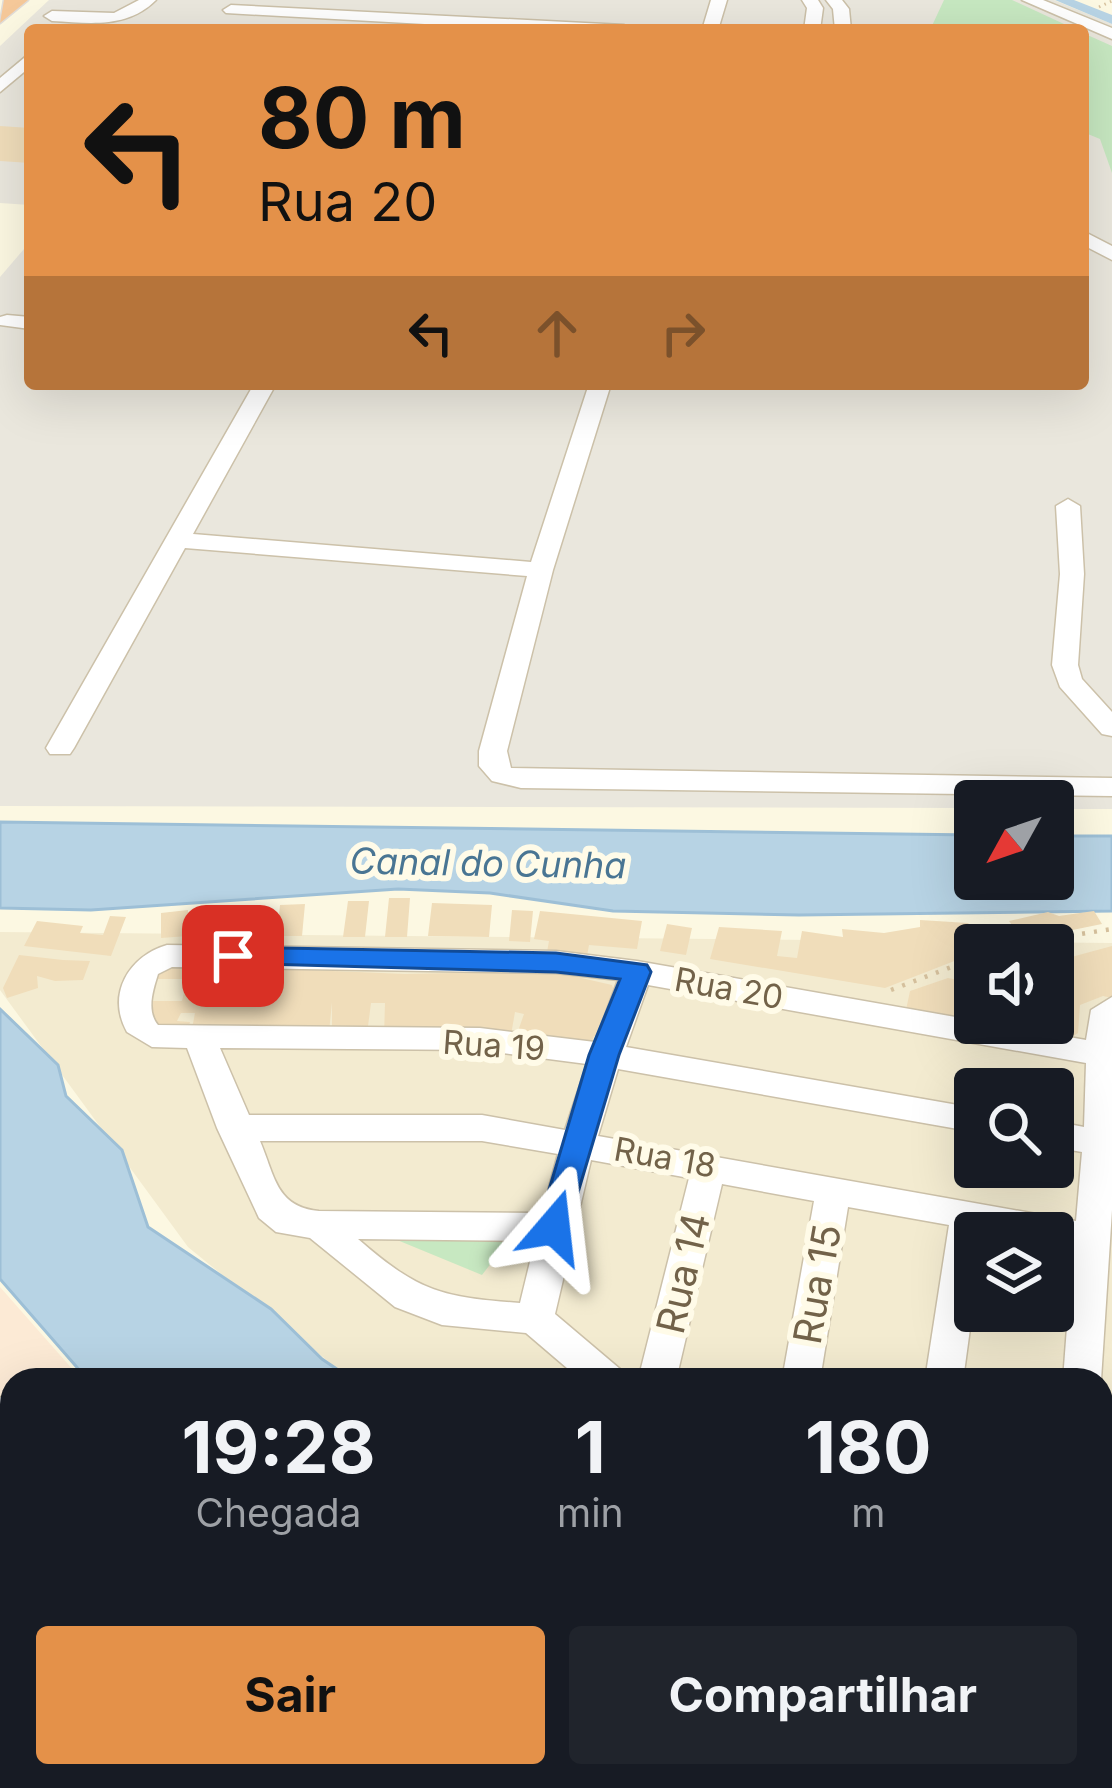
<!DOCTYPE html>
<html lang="pt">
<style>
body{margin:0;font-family:Inter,sans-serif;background:#20242c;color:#f1f3f6;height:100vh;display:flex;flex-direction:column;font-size:45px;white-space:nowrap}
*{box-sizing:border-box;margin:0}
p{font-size:39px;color:#9ea1a6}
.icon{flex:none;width:66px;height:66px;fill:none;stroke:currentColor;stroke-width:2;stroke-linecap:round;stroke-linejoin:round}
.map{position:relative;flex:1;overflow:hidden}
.drawer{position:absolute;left:0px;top:1368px;width:1113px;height:420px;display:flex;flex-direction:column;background:#171b24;border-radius:36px 36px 0 0;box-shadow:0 12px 48px #0002}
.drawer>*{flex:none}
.guide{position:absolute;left:24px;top:24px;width:1065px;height:366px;border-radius:12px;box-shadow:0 12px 48px #0002;background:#e49149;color:#111;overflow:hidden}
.needle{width:78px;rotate:230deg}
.controls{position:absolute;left:954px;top:780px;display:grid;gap:24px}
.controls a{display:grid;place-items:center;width:120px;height:120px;border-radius:12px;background:#171b24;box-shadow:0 12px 48px #0002;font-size:60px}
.pin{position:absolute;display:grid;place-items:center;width:102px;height:102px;color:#fff;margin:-51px;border-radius:24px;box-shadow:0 6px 18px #0006}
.me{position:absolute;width:132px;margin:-66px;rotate:17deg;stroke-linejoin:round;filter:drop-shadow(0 0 9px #0008)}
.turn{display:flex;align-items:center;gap:42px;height:252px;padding:0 36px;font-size:54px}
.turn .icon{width:156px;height:156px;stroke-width:2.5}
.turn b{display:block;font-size:84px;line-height:102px}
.lanes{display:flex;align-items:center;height:114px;padding:0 36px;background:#0003;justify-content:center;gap:60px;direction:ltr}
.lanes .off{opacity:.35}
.eta{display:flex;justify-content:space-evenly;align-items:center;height:204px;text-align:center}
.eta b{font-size:72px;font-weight:700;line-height:84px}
.primary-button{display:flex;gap:24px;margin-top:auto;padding:24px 36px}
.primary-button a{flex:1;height:138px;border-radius:12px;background:#e49149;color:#111;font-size:48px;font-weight:700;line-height:138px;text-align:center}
.primary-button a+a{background:#20242c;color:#f1f3f6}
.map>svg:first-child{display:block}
</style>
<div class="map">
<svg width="1112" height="1788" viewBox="0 0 1112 1788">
<rect width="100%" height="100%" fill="#fcf8e2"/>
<path fill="#f3ebd0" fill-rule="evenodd" d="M0,932L1112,943V1788H811L799,1776H1101V1380H351L188,1247L0,990ZM975,945H1053V1023H975ZM975,1089H1053V1167H975ZM975,1233H1053V1311H975Z"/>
<path fill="#fcead5" d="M0,1287L82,1380H12V1776H429L439,1788H0Z"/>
<path fill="#eae7dd" d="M49,0H1054L1112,24V809H1053V801H975V808L0,806V277L30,242V384H1083V30H30V205L0,203V46Z"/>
<path fill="#c7e8c1" d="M944,0H1012L1077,30H930Z
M1083,33L1112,46V173L1100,139L1083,132Z
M385,1235L509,1240L482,1275Z"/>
<path fill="#b7d3e4" stroke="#9dbfd6" stroke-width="3" d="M0,822L975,835V879H1053V836H1112V911L799,915L613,911L490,893L398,889L91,910L0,908Z
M0,1009L58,1065L66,1096L122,1150L148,1227L271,1309L322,1359L353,1380H88L0,1279Z
M435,1776H781L792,1788H445Z"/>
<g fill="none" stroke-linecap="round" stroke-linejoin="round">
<path fill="#b7d3e4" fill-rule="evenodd" d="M1055,0H1074L1112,15V24Z"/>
</g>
<path fill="#f0ddba" d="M0,126L30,128V163L0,161Z
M389,898H410L407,937H385Z
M348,901H369L365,937H343Z
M432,903L492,905L489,937L428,936Z
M305,904L302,936H277L280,905Z
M235,906H256L254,934L232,935Z
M188,910V936L161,938V913Z
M512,910L533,911L530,942L509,941Z
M540,911L642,921L637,949L589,945L587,956L547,952L549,941L534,939Z
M1094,911L1102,924L1023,940L1009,921L1048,912L1059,916Z
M110,916L126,917L111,956L24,946L37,921L83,926L80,933L103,935Z
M920,920L968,923L989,945H975V953L885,988L710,959L719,927L782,931L777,956L797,958L802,931L843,937L842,929L884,933L920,927Z
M667,924L692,928L686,955L660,951Z
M1112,946V998L1103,996L1080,1005L1078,1033L1072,1037L1013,1025L1053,1023V962Z
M19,955L63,960L90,961L83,980L55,981L37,976L38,988L7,998L3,988Z
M166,964L405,974L551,971L612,985L615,994L599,1037L594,1036L590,1045L517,1034L524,1014L515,1012L511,1035L384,1036L385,1003H371L367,1034L332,1035V1002L329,1032L191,1034L195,1013H181L177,1021L190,1022L187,1035L154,1033L146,1001H182L187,979H153Z
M948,978L975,983V1024L906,1010L910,991Z
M137,1776H160L170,1788H121Z"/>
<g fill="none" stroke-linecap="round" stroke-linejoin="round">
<defs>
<path id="minor" d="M139,0H156C127,29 90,23 52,21L44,16L52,11L114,13Z
M711,0H727L718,30H702Z
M802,0H818L823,8L820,30H804L807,8Z
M826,0H842L849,9L851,30H835L833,9Z
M1022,0H1043L1112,28V39Z
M231,5L624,25L632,30H532L226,13L223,10Z
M30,53V67L0,92V78Z
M1083,231L1112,246V260L1083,245Z
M7,315L30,317V329L0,325V317Z
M254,384H276L193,534L531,562L589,384H611L553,570L507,751L511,768L1112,778V796L521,788L492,781L479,766V751L527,576L185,548L74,748L70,754H50L46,748Z
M1068,499L1080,506L1084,574L1078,665L1082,679L1112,712V736L1102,734L1060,687L1052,665L1060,574L1056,506Z
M167,945L556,951L637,961L1086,1040L1091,1010L1112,997V1210L1101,1380H1063L1073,1248L1053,1244V1233L983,1232L975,1233V1292L963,1380H925L949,1225L848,1207L820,1380H782L814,1201L722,1184L676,1380H638L689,1178L591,1160L555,1314L620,1369L626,1380H581L526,1333L442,1325L395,1307L310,1238L276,1232L259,1218L217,1128L187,1048L152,1047L127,1032C106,994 129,956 167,945ZM172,967L556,973L618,980L595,1042L480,1028L158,1025C146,1011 153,990 158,974ZM648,985L1086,1063L1084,1127L1053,1121V1147L1082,1152L1076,1221L598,1136L618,1069L975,1132V1108L626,1047ZM220,1048L480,1050L587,1064L565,1130L482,1115H249ZM260,1141H482L558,1154L542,1213L319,1211C276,1207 275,1176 260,1141ZM358,1239L535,1241L520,1303C441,1297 419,1292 358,1239Z
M0,1397L12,1401V1442L0,1438Z
M1101,1590L1112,1593V1693L1101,1689Z
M314,1776H364L369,1788H319Z
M1040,1776H1093L1098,1788H1045Z"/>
<path id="highway" d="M4,0H28L0,23Z"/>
</defs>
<use href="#minor" stroke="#ccc1a9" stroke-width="3"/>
<use href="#highway" stroke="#e0dcd7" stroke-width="3"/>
<path stroke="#d5c09d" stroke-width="3" stroke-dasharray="1.5 4.5" stroke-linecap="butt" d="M1099,7L1112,1"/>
<path stroke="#d5c09d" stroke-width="4.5" stroke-dasharray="3 9" stroke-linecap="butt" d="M1011,945L1112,929
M891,990L975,958"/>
<use href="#minor" fill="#fff" fill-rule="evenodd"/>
<use href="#highway" fill="#f5c899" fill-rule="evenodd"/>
</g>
<path fill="#1a73e8" stroke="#114b97" stroke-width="3" d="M233,947L556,953L647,965L651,972L619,1055L565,1236L554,1240L542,1236L538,1227L589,1055L620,979L556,972L223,963L219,956Z"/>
<g text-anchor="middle" stroke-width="12" stroke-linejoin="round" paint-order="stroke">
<g font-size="33" fill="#726249" stroke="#fffbe8">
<text transform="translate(729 988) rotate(10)" y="12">Rua 20</text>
<text transform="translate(494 1045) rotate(4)" y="12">Rua 19</text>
<text transform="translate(665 1157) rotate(10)" y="12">Rua 18</text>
</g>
<g font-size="36" font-style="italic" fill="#497593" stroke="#fffbe8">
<text transform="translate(488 863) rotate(1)" y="13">Canal do Cunha</text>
</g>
<g font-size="39" fill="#726249" stroke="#fffbe8">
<text transform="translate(683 1273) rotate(-77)" y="14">Rua 14</text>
<text transform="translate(817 1284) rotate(-80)" y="14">Rua 15</text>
</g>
</g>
</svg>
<div class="controls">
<a><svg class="needle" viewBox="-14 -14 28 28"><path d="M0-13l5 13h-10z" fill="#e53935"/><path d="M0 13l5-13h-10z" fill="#9ea1a6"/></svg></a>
<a><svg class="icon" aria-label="sound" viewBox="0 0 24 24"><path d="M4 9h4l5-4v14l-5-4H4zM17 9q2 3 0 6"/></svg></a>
<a><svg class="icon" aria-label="search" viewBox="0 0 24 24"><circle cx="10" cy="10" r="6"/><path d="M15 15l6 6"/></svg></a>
<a><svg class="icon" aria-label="layers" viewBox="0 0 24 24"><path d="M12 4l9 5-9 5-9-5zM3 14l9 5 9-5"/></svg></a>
</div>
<div class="pin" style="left:233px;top:956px;background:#d93025"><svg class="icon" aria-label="arrive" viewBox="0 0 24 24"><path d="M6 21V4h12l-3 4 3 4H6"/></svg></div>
<svg class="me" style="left:554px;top:1227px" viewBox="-20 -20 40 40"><path d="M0-17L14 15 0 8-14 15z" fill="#1a73e8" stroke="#fff" stroke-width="4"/></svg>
<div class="guide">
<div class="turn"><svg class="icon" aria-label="left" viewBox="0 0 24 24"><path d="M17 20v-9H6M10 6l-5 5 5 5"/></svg><div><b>80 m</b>Rua 20</div></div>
<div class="lanes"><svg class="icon" aria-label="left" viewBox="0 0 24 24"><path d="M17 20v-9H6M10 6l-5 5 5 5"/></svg><svg class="icon off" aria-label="ahead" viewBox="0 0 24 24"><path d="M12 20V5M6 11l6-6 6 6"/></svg><svg class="icon off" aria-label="right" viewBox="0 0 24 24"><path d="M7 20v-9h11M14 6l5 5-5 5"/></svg></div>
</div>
<section class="drawer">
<div class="eta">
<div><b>19:28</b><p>Chegada</p></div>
<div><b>1</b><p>min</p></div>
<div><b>180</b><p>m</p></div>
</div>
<div class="primary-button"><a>Sair</a><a>Compartilhar</a></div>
</section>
</div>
